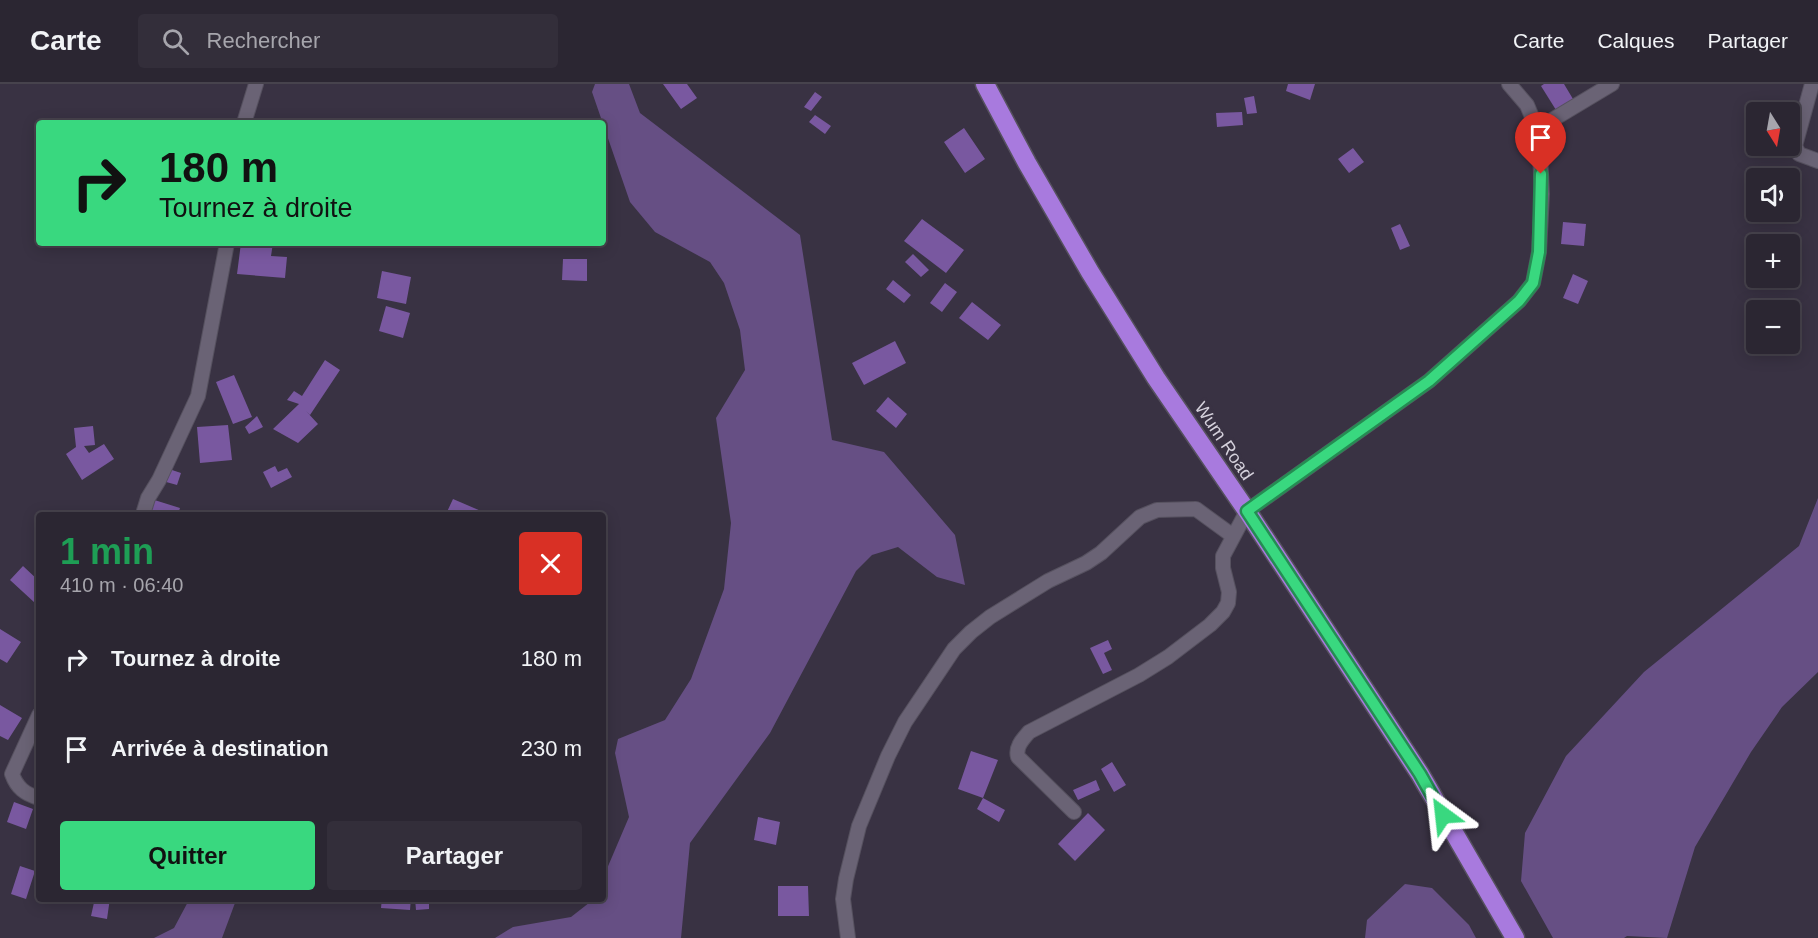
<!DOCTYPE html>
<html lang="fr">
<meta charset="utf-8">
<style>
body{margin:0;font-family:Arial,sans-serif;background:#332e3a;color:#f1f3f6;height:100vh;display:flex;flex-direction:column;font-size:22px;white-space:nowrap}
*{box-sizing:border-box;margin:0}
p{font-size:20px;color:#a6a5ac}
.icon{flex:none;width:33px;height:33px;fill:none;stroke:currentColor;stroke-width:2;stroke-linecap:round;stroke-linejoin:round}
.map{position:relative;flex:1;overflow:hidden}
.panel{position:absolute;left:36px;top:428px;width:570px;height:390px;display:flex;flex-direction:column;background:#2b2632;border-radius:6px;box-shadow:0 3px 15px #0003,0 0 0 2px #47434d}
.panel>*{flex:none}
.guide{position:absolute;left:36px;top:36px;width:570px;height:126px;border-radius:6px;box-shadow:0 3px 15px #0003,0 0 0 2px #47434d;background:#39d87f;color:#111;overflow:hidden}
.needle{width:39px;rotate:169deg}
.controls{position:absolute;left:1746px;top:18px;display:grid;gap:12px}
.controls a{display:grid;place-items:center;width:54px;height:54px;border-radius:6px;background:#2b2632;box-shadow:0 3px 15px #0003,0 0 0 2px #47434d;font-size:30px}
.pin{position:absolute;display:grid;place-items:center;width:51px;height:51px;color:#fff;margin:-62px -26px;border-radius:50% 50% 50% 0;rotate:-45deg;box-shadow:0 0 6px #0007}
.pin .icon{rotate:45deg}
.me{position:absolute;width:66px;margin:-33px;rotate:330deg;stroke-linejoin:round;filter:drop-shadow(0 0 4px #0008)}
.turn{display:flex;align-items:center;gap:21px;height:126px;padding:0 24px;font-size:27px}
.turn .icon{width:78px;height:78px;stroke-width:2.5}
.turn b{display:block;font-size:42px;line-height:51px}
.round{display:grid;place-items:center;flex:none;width:63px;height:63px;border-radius:6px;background:#332e3a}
.overview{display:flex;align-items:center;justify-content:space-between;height:102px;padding:0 24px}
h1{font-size:36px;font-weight:600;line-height:45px;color:#1e9e55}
.button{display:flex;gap:12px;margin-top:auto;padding:12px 24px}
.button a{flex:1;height:69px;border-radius:6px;background:#39d87f;color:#111;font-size:24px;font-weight:600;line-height:69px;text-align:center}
.button a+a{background:#332e3a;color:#f1f3f6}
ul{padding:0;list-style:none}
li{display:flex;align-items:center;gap:18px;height:90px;padding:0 24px}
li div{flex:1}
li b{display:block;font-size:22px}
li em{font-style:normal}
header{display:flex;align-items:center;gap:36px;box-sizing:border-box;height:84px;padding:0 30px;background:#2b2632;border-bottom:2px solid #47434d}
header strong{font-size:28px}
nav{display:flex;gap:33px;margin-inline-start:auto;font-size:21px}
.search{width:420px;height:54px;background:#332e3a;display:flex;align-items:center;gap:15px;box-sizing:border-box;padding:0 21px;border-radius:6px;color:#a6a5ac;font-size:22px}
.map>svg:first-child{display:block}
</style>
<header>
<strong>Carte</strong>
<div class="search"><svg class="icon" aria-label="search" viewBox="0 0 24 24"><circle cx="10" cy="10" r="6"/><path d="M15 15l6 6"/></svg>Rechercher</div>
<nav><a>Carte</a><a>Calques</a><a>Partager</a></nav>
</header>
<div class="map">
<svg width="1818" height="854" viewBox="0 0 1818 854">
<rect width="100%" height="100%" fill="#393243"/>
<path fill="#664f84" d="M595,0H629L640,29L800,151L832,356L884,368L955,451L965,501L937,493L898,463L872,471L856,487L770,649L690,759L681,854H495L513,843L571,833L594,815L603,814V794L629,733L615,669L618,655L665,636L691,595L724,505L731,439L716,334L745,286L740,246L724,199L710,178L655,148L630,118L592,8Z
M1818,414V588L1782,623L1751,668L1695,763L1667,854L1627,852L1624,854H1553L1521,797L1525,749L1566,672L1644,588L1799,462Z
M1405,800L1432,804L1469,841L1476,854H1365L1367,836Z
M190,814L234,815L235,819L222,854H154L174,844Z"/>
<path fill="#7958a0" d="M663,0H687L697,14L681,25Z
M1288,0H1315L1310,16L1286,7Z
M1544,0H1564L1573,15L1556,26L1541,2Z
M815,8L822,13L811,27L804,23Z
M1254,12L1257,29L1247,30L1244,14Z
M1242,28L1243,41L1217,43L1216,29Z
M815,31L831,42L825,50L809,38Z
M964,44L985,75L965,89L944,58Z
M1353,64L1364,78L1349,89L1338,75Z
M922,135L964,166L946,189L904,157Z
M1563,138L1586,140L1584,162L1561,160Z
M1400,140L1410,162L1400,166L1391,144Z
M241,159H273L271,172L287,173L285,194L237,190Z
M913,170L929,186L921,193L905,178Z
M563,175H587V197L562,196Z
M382,187L411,193L406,220L377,214Z
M1573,190L1588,197L1578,220L1563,214Z
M893,196L911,211L904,219L886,205Z
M945,199L957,208L942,228L930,219Z
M972,218L1001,241L988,256L959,234Z
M386,222L410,229L403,254L379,247Z
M895,257L906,279L864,301L852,279Z
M325,276L340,286L310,331L306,327L318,340L298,359L273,345L299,320L287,316L294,307L302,312Z
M234,291L252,333L233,340L216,298Z
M888,313L907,330L896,344L876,327Z
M257,332L263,343L249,350L245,343Z
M228,341L232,376L200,379L197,343Z
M93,342L95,361L84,362L89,369L104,360L114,375L82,396L66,370L76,363L74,344Z
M275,382L278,388L287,384L292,393L271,404L263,388Z
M163,383L181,389L177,401L159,396Z
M148,414L180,424L178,430H143Z
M453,415L488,430H446Z
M23,482L39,497V515L35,519L10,496Z
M0,545L21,558L7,579L0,575Z
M1108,556L1112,565L1104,569L1112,586L1103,590L1090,564Z
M0,621L22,634L8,656L0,652Z
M971,667L998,676L983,714L958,705Z
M1112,678L1126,701L1114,708L1101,685Z
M1096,696L1100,706L1078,716L1073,706Z
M983,714L1005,726L999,738L977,725Z
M14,718L33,725L26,745L7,738Z
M1088,729L1105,746L1075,777L1058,760Z
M758,733L780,738L776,761L754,756Z
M20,782L35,787L26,815L11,810Z
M778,802H808L809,832H778Z
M95,814H110L107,835L91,832Z
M382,814H411L410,826L381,824Z
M415,815H429V825L416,826Z"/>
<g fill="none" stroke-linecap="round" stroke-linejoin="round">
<defs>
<path id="street" d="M1812,0L1795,62L1799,70L1818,77
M244,39L256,0
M1537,45L1612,0
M143,430L148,414L159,396L198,312L227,159
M39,631L12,690C17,704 25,710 39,714
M1074,728L1018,673C1015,663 1023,655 1029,648L1139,591L1168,573L1210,541L1223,528L1228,519L1229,508L1223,484V472L1247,427L1429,297L1519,217L1533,199L1539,168L1542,110L1539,50L1527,21L1509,0
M848,854L843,815L846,795L859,742L888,672L905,638L954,565L971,548L990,533L1048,497L1086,479L1101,469L1140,433L1157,426L1196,425L1233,452"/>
<path id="highway" d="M985,0L1027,79L1090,188L1156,294L1247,427L1420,690L1515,854"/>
</defs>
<use href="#street" stroke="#56515f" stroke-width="16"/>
<use href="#highway" stroke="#56515f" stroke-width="21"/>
<use href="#street" stroke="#6a6375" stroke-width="14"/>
<use href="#highway" stroke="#a87ade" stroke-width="18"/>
</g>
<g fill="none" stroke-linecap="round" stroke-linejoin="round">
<defs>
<path id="route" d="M1443,731L1420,690L1247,427L1429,297L1519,217L1533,199L1539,168L1541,90"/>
</defs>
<use href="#route" stroke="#258c53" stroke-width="15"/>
<use href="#route" stroke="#39d87f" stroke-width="10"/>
</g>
<g text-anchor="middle" stroke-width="6" stroke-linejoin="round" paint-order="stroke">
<g font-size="18" fill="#d5d1dc" stroke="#393243">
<text transform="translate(1224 357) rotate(56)" y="6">Wum Road</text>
</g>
</g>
</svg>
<div class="controls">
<a><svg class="needle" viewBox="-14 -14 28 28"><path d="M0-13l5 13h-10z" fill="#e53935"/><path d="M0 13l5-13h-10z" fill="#a6a5ac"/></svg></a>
<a><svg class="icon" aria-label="sound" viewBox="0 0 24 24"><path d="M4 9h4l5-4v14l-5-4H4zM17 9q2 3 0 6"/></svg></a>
<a>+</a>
<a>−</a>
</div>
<div class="pin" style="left:1541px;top:90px;background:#d93025"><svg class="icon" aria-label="arrive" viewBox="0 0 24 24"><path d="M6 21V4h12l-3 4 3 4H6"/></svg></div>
<svg class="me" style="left:1443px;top:731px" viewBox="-20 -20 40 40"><path d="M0-17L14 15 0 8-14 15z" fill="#39d87f" stroke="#fff" stroke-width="4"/></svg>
<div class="guide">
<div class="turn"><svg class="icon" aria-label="right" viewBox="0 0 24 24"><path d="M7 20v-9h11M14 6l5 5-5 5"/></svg><div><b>180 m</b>Tournez à droite</div></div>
</div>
<section class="panel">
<div class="overview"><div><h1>1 min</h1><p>410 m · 06:40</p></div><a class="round" style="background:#d93025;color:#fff"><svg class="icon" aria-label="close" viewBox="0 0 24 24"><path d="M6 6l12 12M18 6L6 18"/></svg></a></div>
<ul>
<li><svg class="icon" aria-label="right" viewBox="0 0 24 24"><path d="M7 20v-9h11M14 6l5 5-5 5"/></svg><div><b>Tournez à droite</b></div><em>180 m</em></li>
<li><svg class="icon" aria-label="arrive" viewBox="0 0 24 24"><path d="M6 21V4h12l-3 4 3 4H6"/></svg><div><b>Arrivée à destination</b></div><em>230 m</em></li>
</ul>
<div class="button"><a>Quitter</a><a>Partager</a></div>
</section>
</div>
